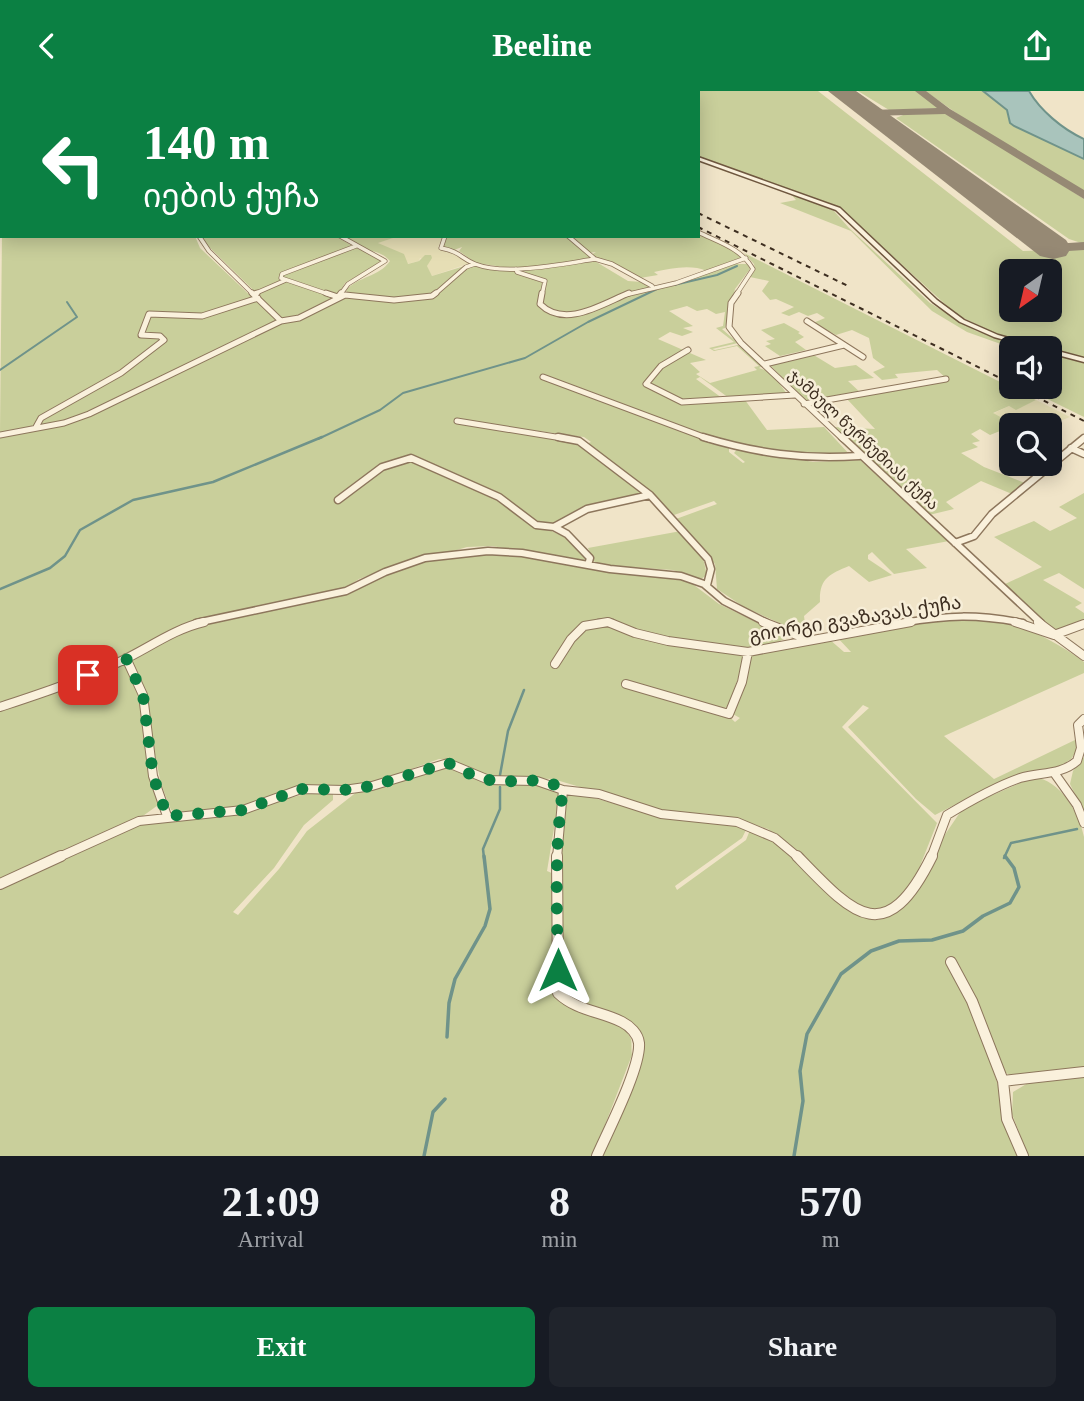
<!DOCTYPE html>
<meta charset="utf-8">
<style>
body{margin:0;font-family:"Times New Roman","Noto Sans Georgian",serif;background:#20242c;color:#f1f3f6;height:100vh;display:flex;flex-direction:column;font-size:26px;white-space:nowrap}
*{box-sizing:border-box;margin:0}
p{font-size:23px;color:#9ea1a6}
.icon{flex:none;width:38px;height:38px;fill:none;stroke:currentColor;stroke-width:2;stroke-linecap:round;stroke-linejoin:round}
.map{position:relative;height:1065px;overflow:hidden}
.details{display:flex;flex-direction:column;background:#171b24;flex:1}
.details>*{flex:none}
.top-card{position:absolute;left:0px;top:0px;width:700px;height:147px;box-shadow:0 4px 18px #0003;background:#0b8043;color:#fff;overflow:hidden}
.needle{width:46px;rotate:214deg}
.controls{position:absolute;left:999px;top:168px;display:grid;gap:14px}
.controls a{display:grid;place-items:center;width:63px;height:63px;border-radius:10px;background:#171b24;box-shadow:0 4px 18px #0003;font-size:35px}
.pin{position:absolute;display:grid;place-items:center;width:60px;height:60px;color:#fff;margin:-30px;border-radius:14px;box-shadow:0 4px 10px #0006}
.me{position:absolute;width:77px;margin:-38px;rotate:0deg;stroke-linejoin:round;filter:drop-shadow(0 0 5px #0008)}
.turn{display:flex;align-items:center;gap:24px;height:147px;padding:0 28px;font-size:32px}
.turn .icon{width:91px;height:91px;stroke-width:2.5}
.turn b{display:block;font-size:49px;line-height:60px}
.eta{display:flex;justify-content:space-evenly;align-items:center;height:119px;text-align:center}
.eta b{font-size:42px;font-weight:700;line-height:49px}
.cta{display:flex;gap:14px;margin-top:auto;padding:14px 28px}
.cta a{flex:1;height:80px;border-radius:10px;background:#0b8043;color:#fff;font-size:28px;font-weight:700;line-height:80px;text-align:center}
.cta a+a{background:#20242c;color:#f1f3f6}
header{display:flex;justify-content:space-between;align-items:center;height:91px;padding:0 28px;background:#0b8043;color:#fff;font-size:32px;font-weight:700}
.map>svg:first-child{display:block}
</style>
<header><svg class="icon" aria-label="back" viewBox="0 0 24 24"><path d="M15 5l-7 7 7 7"/></svg>Beeline<svg class="icon" aria-label="share" viewBox="0 0 24 24"><path d="M12 15V3M7 8l5-5 5 5M5 13v7h14v-7"/></svg></header>
<div class="map">
<svg width="1084" height="1065" viewBox="0 0 1084 1065">
<rect width="100%" height="100%" fill="#f0e4c8"/>
<path fill="#e6deb5" d="M399,145H443L438,156L456,161L470,172L432,185L427,176L428,170L420,167L419,170L407,173L401,163L377,152Z
M1036,309L1070,326L1050,334L1040,331L1032,334H1015L992,323L1009,315L1016,318Z"/>
<path fill="#c9cf9b" fill-rule="evenodd" d="M578,0H818L1023,160L1084,158V267L997,243L957,224L842,119L826,111L698,66V2ZM1012,180H1050V219H1012Z
M858,0H917L941,17L889,19Z
M925,0H983L1007,19L1008,26L1014,35L1084,68V102L972,33Z
M908,22L950,23L1084,108V153L1069,148L896,27Z
M698,71L793,103L834,120L849,137L930,212L976,240L1029,257H1012L967,241L932,220L851,140L780,112L796,109L791,103Z
M698,141L740,163V167L707,180C691,173 672,177 654,181L658,184L640,187L591,164L596,161L588,162L570,145H698Z
M2,142V145H195L200,157L277,230L86,323L62,331L0,342Z
M202,145H335L356,157L375,163L383,170L345,192L339,203L314,219L283,228L204,151Z
M343,145H399L378,152L404,163L408,173L419,170L425,164H431L432,167L427,175L432,185L471,173C455,177 450,193 437,201C414,216 373,202 348,203L346,199C359,185 379,186 390,170C381,160 373,161 362,157C355,155 351,149 343,145Z
M446,145H567L592,167L572,170L593,169L628,190L642,191L653,196L679,192L734,173H748L750,178L735,198L725,237L722,238L738,252L712,258L715,259L738,254L762,275L759,277L771,281L787,303L729,307L700,286L696,288L722,307L682,309L656,297L653,299L681,312L745,309L767,339L824,336L851,365L810,368L713,349L542,287L729,357V361L743,372L745,371L734,362L738,357L813,371L860,369L949,450L906,458L927,477L894,483L872,461L868,464V468L892,484L869,491L849,475C829,483 819,488 820,511L804,525L806,541L797,540L744,516L717,498L715,473L676,428L717,413L714,410L674,424L653,403L586,353L591,351L584,346L456,329V332L578,352L646,403L580,417L554,432L544,433L536,431L501,406L408,364L382,376L407,368C430,375 512,410 522,429C550,442 566,439 585,467L584,471L492,455L467,456L450,461L425,464L359,488L342,499L189,532L144,553L117,570L0,613V347L63,334L96,323L216,261L271,235L318,220L339,206L359,204L393,210L425,208L437,204L469,176L480,174L510,177L476,172L459,160L462,156L454,159L443,157ZM687,215L697,220L707,218L716,223L725,221L723,235L716,237L734,251L709,257L714,260L737,255L759,275L754,276L757,279L710,292L696,283L700,281L690,272L706,269L658,248L670,241L682,245L693,241L683,237L693,235L669,220Z
M744,162L1036,309L1016,319L1009,315L993,322L1015,334L990,344L980,338L971,343L980,350L972,352L978,356L961,362L984,376L1025,392L1012,403L981,390L946,411L954,418L929,424L834,336L875,338L847,308L947,288L937,279L895,283L898,287L882,289L873,281L885,276L873,267L869,247L852,239L836,244L813,232L825,227L817,222L808,225L799,221L789,225L781,222L794,216L776,208L770,209L762,200L769,190L750,186L755,179L754,173Z
M784,232L800,241L798,242L804,246L795,251L806,259L780,265L765,255L771,253L766,250L775,248L761,239Z
M812,263L835,277L856,274L874,287L848,290L862,303L806,311L769,273Z
M1050,263L1084,272V326L1023,296H1050Z
M1084,402V498L1059,482L1043,489L1082,512L1075,516L1084,522V528L1054,540L1005,493L1042,476L994,446L1034,430L1050,440L1077,427L1059,416Z
M681,440L703,467L707,484L701,488L673,479L600,474L595,472L588,457Z
M463,462L503,463L686,488L719,513L783,544L784,548C740,574 648,543 601,532L742,563L745,567L728,616L721,618L735,631L740,627L731,622L752,562L829,548L844,561H851L835,544L954,526C1005,525 1044,542 1084,571V582L944,645L994,688L1077,648L1076,661L1071,668L1056,678L999,691L935,724L916,708L848,636L869,617L863,614L842,636L937,732L918,780L900,806L889,815L875,820L848,811L792,757L768,738L756,734L710,723L661,720L553,688L490,686L471,681L453,669L439,668L378,690L353,696L302,695L245,715L180,721L171,719L161,693L153,654L147,601L134,579L132,567L187,537L267,518L311,510L424,468Z
M125,570L141,607L161,712L140,727L0,790V618Z
M1084,666V722L1070,693L1073,680Z
M450,676L481,690L549,693L560,701L547,780L554,783L552,900C567,927 622,922 631,948C632,952 631,959 632,964L593,1065H0V796L141,731L243,720L312,701L328,700L333,703V709L304,734L274,777L233,821L238,824L279,778L307,740L358,700L432,677Z
M1034,686C1060,689 1079,721 1084,746V977L1010,984L1004,981L953,868L946,869C980,931 1000,997 1019,1065H602L644,954L643,945L624,929L562,905L560,776L567,705H587L665,727L713,728L747,737L742,747L675,795L677,799L746,749L750,739L784,756L849,819L878,829L900,816L925,788L944,745L963,717Z
M1084,986V1065H1028L1012,1023L1013,1001L1028,992Z"/>
<path fill="#a9c4bc" stroke="#6f938a" stroke-width="2" d="M983,0H1029C1040,19 1062,38 1084,48V68L1014,35L1010,32L1007,19Z"/>
<g fill="none" stroke-linecap="round" stroke-linejoin="round">
<path stroke="#6f938a" stroke-width="2" d="M674,194L717,184L737,175
M0,279L77,226L67,211
M318,348L380,319L403,302L525,267L588,231L657,198"/>
<path stroke="#6f938a" stroke-width="2.5" d="M0,498L50,477L65,465L80,439L133,409L213,391L322,346
M500,684L508,640L524,599
M484,767L483,758L500,718V696
M1004,767L1011,752L1077,738"/>
<path stroke="#6f938a" stroke-width="3.5" d="M447,946L449,912L455,888L485,835L490,818L484,765
M424,1065L433,1021L445,1008
M794,1065L803,1010L800,980L807,943L841,883L871,860L899,850L932,849L963,840L983,825L1010,812L1019,796L1014,777L1005,765"/>
<path fill="#968974" fill-rule="evenodd" d="M915,0H926L950,18L1084,99V108L945,23L870,25L865,22L870,19L937,17Z
M1084,151V159L1053,161L1046,157L1053,153Z"/>
<path fill="#968974" fill-rule="evenodd" d="M828,0H856L1066,149L1071,157L1066,165L1053,168L1040,165Z"/>
<defs>
<path id="minor-far5" d="M251,0L256,2
M382,0L392,2
M415,2L419,0"/>
<path id="minor-far4" d="M698,141C718,151 741,157 753,178L736,204
M199,145L209,160L254,204
M445,145L441,157C461,161 460,167 475,173C506,185 562,173 595,168
M568,145L595,168L612,173L652,195
M516,178L517,181L545,190L542,204
M254,203L286,189
M331,204L281,187L282,183L356,155
M340,204L348,193L385,170L340,145
M434,204L466,176L475,173
M625,204L676,192L746,167"/>
<path id="minor-far3" d="M326,202L338,206L341,202
M542,202L540,213C565,238 602,213 629,202
M738,202L731,212L729,236L741,252L843,348
M254,203L257,202
M281,230L299,227L345,204L394,209L432,205L436,202
M807,230L863,266
M688,259L661,275L646,293L682,311L795,304
M765,273L844,254
M543,286L709,348
M804,313L946,288
M457,330L568,348
M36,336L41,327L121,282L164,249L160,245L141,244L149,223L202,225L258,207
M0,344L64,332L89,323L281,230L252,202"/>
<path id="minor-far2" d="M558,346L579,350L650,404L708,468L711,478L707,494
M703,346C756,362 804,369 859,365
M842,346L1041,532
M1071,357L1084,363
M338,409L382,376L411,367L499,406L536,434L554,436L567,443L590,467L588,474
M554,436L587,418L650,404
M955,452L974,445L992,423L1084,347
M196,532L346,500L385,481L425,467L488,460L522,462L610,478L681,485L704,493L724,510L767,532
M599,532H612
M902,532C948,524 976,523 1023,532"/>
<path id="minor-far1" d="M763,531L807,548
M1015,531L1054,544L1084,533
M1038,531L1084,565
M126,567L143,604L153,685L167,725
M555,573L571,548L584,535L608,531L635,542L668,550L748,561L911,531
M626,593L729,623L742,591L748,561
M0,616C39,603 79,590 117,572C146,559 173,538 204,531
M1055,683L1077,714L1084,732
M563,699L599,703L661,723L737,731L775,747L799,767
M57,767L139,730L243,719L301,698L344,699L372,695L448,672L489,689L537,690L563,699
M557,767L563,699
M931,767L947,724C970,710 994,696 1020,687C1040,681 1061,684 1077,670L1081,657L1078,634L1084,628"/>
<path id="minor" d="M557,765L558,902C577,920 600,920 622,931C630,935 638,943 639,952C641,976 608,1040 597,1065
M797,765C853,823 885,860 932,765
M0,793L61,765
M951,871L972,910L1003,990
M1023,1065L1007,1028L1003,990L1084,981"/>
<path id="tertiary" d="M0,17H2V19H0Z"/>
<path id="secondary" d="M574,0H578V2H574Z
M698,66L840,117L937,209L964,229L998,244L1044,257H1033L994,246L960,231L933,211L836,119L698,69Z
M1050,258L1084,267V271L1050,262Z"/>
</defs>
<use href="#minor-far5" stroke="#8d765c" stroke-width="3.5"/>
<use href="#minor-far4" stroke="#8d765c" stroke-width="5"/>
<use href="#minor-far3" stroke="#8d765c" stroke-width="7"/>
<use href="#minor-far2" stroke="#8d765c" stroke-width="9"/>
<use href="#minor-far1" stroke="#8d765c" stroke-width="10"/>
<use href="#minor" stroke="#8d765c" stroke-width="12"/>
<use href="#tertiary" stroke="#8d765c" stroke-width="2"/>
<use href="#secondary" stroke="#6f573f" stroke-width="3"/>
<use href="#minor-far5" stroke="#faf1dc" stroke-width="2.5"/>
<use href="#minor-far4" stroke="#faf1dc" stroke-width="3.5"/>
<use href="#minor-far3" stroke="#faf1dc" stroke-width="5"/>
<use href="#minor-far2" stroke="#faf1dc" stroke-width="6"/>
<use href="#minor-far1" stroke="#faf1dc" stroke-width="8"/>
<use href="#minor" stroke="#faf1dc" stroke-width="10"/>
<use href="#tertiary" fill="#faf1dc" fill-rule="evenodd"/>
<use href="#secondary" fill="#faf1dc" fill-rule="evenodd"/>
<path stroke="#3d2e20" stroke-width="2" stroke-dasharray="5 5" stroke-linecap="butt" d="M505,0L507,2
M698,122L848,195
M698,136L1012,293
M1017,296L1084,330"/>
</g>
<g fill="none" stroke-linecap="round" stroke-linejoin="round">
<path stroke="#0b8043" stroke-width="12" stroke-dasharray="0 21.6" d="M88,584L126,567L143,604L153,685L167,725L243,719L301,698L344,699L372,695L448,672C462,679 474,686 489,689C514,694 542,682 563,699C554,758 557,819 558,879"/>
</g>
<g text-anchor="middle" stroke-width="5" stroke-linejoin="round" paint-order="stroke">
<g font-size="16" fill="#3d2e20" stroke="#f7eed8">
<text transform="translate(864 348) rotate(43)" y="6">ჯამბულ წურწუმიას ქუჩა</text>
</g>
<g font-size="19" fill="#3d2e20" stroke="#f7eed8">
<text transform="translate(855 527) rotate(-9)" y="7">გიორგი გვაზავას ქუჩა</text>
</g>
</g>
</svg>
<div class="controls">
<a><svg class="needle" viewBox="-14 -14 28 28"><path d="M0-13l5 13h-10z" fill="#e53935"/><path d="M0 13l5-13h-10z" fill="#9ea1a6"/></svg></a>
<a><svg class="icon" aria-label="sound" viewBox="0 0 24 24"><path d="M4 9h4l5-4v14l-5-4H4zM17 9q2 3 0 6"/></svg></a>
<a><svg class="icon" aria-label="search" viewBox="0 0 24 24"><circle cx="10" cy="10" r="6"/><path d="M15 15l6 6"/></svg></a>
</div>
<div class="pin" style="left:88px;top:584px;background:#d93025"><svg class="icon" aria-label="arrive" viewBox="0 0 24 24"><path d="M6 21V4h12l-3 4 3 4H6"/></svg></div>
<svg class="me" style="left:558px;top:879px" viewBox="-20 -20 40 40"><path d="M0-17L14 15 0 8-14 15z" fill="#0b8043" stroke="#fff" stroke-width="4"/></svg>
<div class="top-card">
<div class="turn"><svg class="icon" aria-label="left" viewBox="0 0 24 24"><path d="M17 20v-9H6M10 6l-5 5 5 5"/></svg><div><b>140 m</b>იების ქუჩა</div></div>
</div>
</div>
<section class="details">
<div class="eta">
<div><b>21:09</b><p>Arrival</p></div>
<div><b>8</b><p>min</p></div>
<div><b>570</b><p>m</p></div>
</div>
<div class="cta"><a>Exit</a><a>Share</a></div>
</section>
